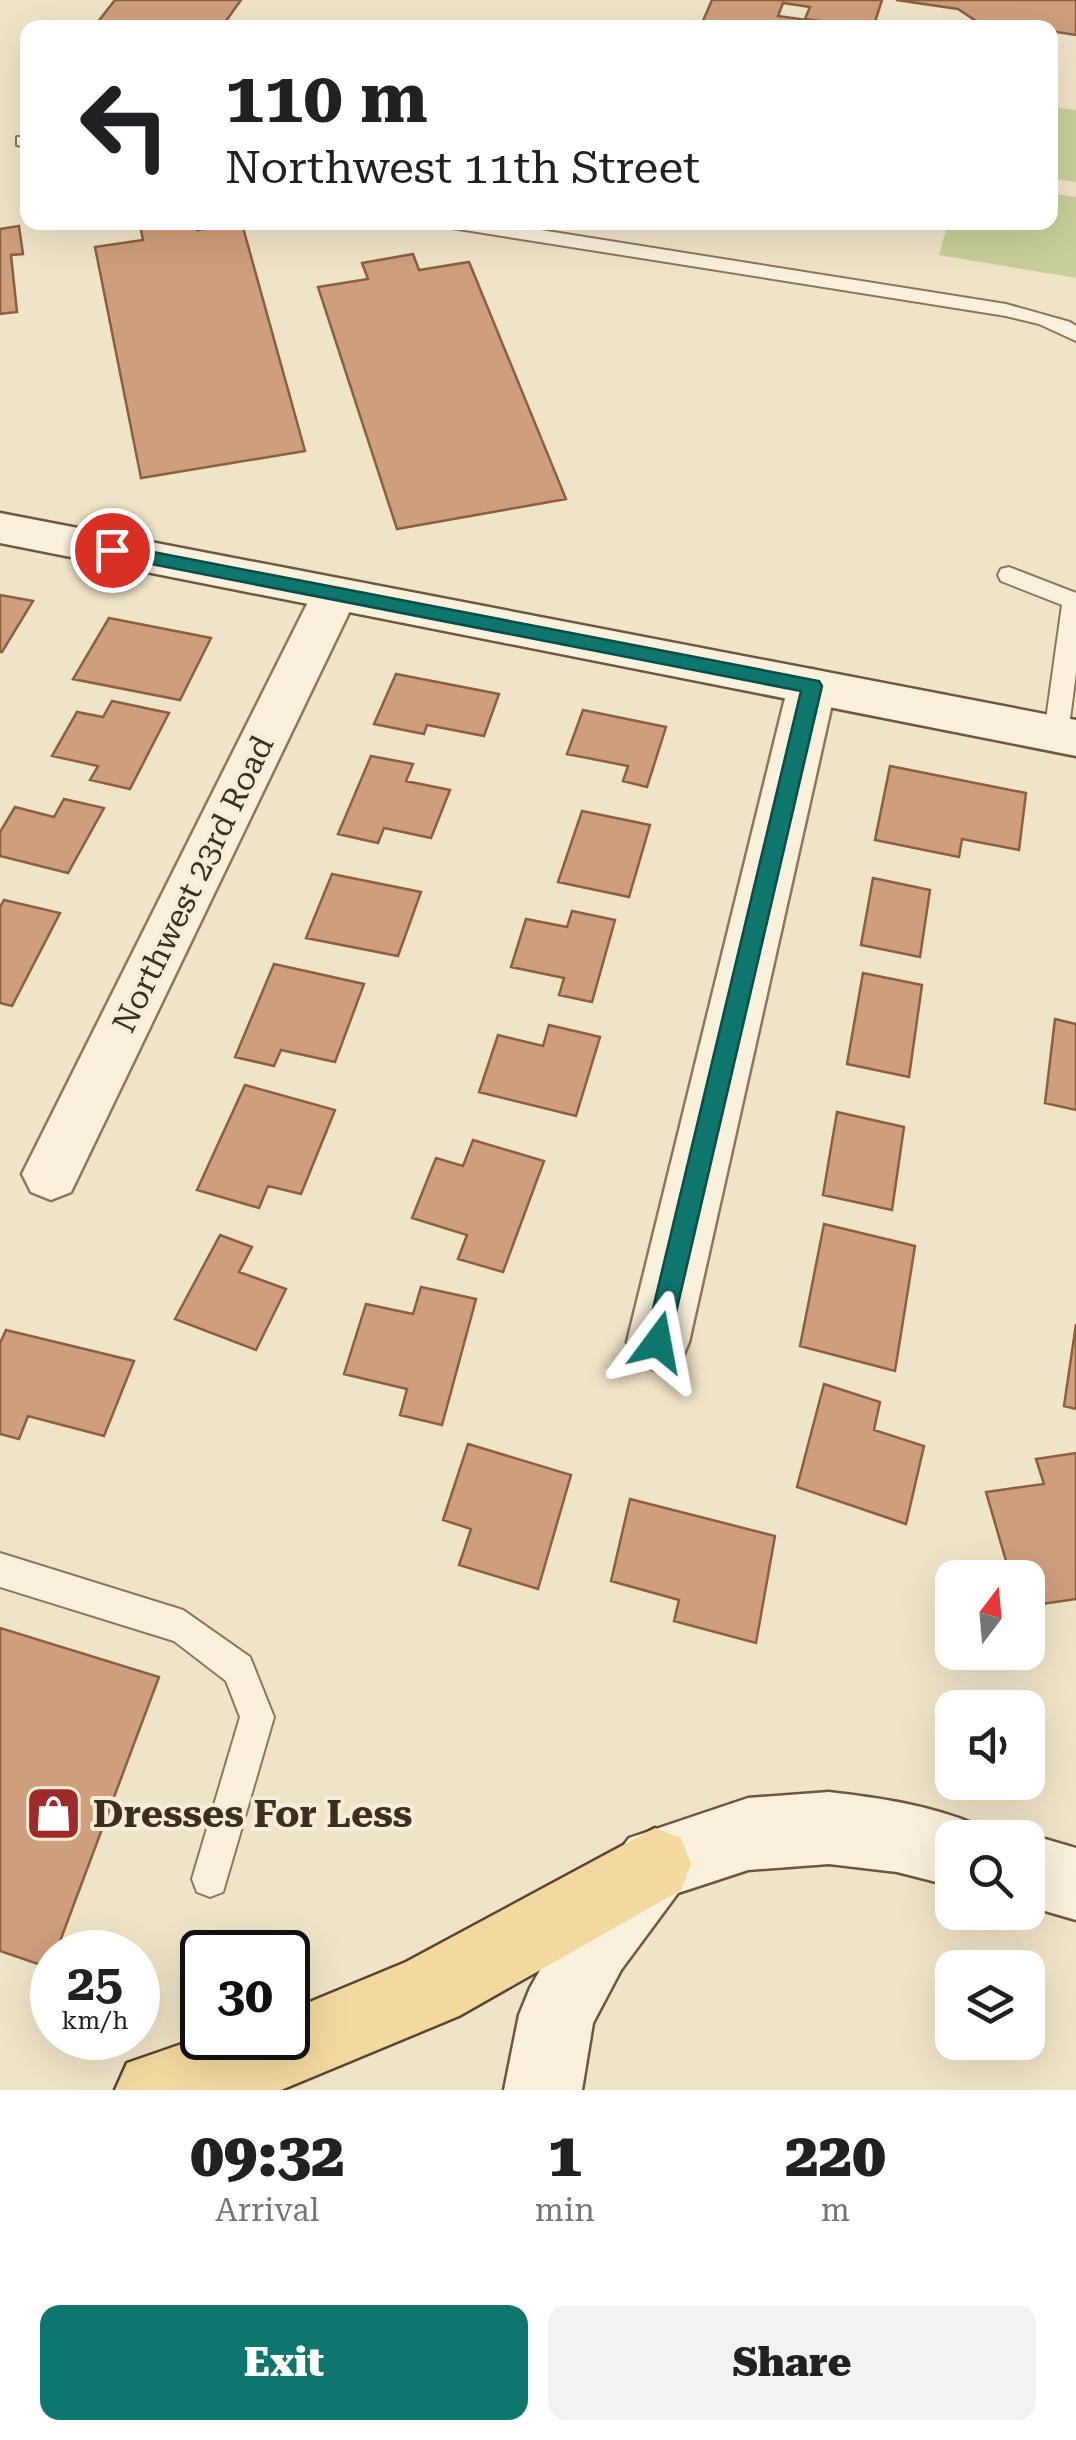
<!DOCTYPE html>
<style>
body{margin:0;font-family:"Roboto Serif",serif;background:#f2f2f2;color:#202124;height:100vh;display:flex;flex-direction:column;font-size:38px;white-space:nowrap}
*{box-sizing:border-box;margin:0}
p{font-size:32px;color:#757577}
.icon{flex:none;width:55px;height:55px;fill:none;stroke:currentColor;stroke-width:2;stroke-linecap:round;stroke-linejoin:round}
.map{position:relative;height:2090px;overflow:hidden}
.drawer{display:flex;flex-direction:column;background:#fff;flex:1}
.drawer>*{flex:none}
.guide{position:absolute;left:20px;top:20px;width:1038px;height:210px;border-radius:20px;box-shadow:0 10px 40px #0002;background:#fff;color:#202124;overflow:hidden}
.needle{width:65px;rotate:16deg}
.buttons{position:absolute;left:935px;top:1560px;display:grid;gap:20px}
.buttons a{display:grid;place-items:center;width:110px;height:110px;border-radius:20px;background:#fff;box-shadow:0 10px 40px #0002;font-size:50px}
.speed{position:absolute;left:30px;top:1930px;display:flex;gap:20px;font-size:50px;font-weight:700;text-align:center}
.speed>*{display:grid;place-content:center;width:130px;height:130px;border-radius:50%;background:#fff;box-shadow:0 10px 40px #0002;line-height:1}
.speed small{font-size:25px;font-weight:400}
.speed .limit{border:5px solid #111;border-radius:15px;background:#fff;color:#111}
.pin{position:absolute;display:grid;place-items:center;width:85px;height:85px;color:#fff;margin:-42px;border:5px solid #fff;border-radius:50%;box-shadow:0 2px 10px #0007}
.me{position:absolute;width:110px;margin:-55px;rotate:13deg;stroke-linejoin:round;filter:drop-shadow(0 0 8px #0008)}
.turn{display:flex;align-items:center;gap:35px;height:210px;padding:0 40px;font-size:45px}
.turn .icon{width:130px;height:130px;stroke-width:2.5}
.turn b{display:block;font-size:70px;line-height:85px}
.eta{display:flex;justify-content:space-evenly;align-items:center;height:170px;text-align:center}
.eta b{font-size:60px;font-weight:800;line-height:70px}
.button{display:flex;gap:20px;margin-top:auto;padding:20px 40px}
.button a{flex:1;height:115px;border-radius:20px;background:#0f766e;color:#fff;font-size:40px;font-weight:800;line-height:115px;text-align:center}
.button a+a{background:#f2f2f2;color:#202124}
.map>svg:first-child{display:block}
</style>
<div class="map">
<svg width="1076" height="2090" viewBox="0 0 1076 2090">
<rect width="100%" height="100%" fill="#f0e4c8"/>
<path fill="#c9cf9b" d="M1050,107L1076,110V182L1050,178Z
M1050,193L1076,197V278L939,255L948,223L1050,222Z"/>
<path fill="#cf9f7d" stroke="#8d5f41" stroke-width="2.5" d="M115,0H241L221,28H93Z
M712,0H882L873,28L805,19L810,7L783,3L778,16L863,28H700Z
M896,0H1076V35L1050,31V28L976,21L958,9Z
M156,222H195L197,230L242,224L305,451L141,478L95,247L143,240L140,225Z
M19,226L23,254L11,255L17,312L0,314V229Z
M413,254L419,270L469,262L566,499L397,529L318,287L368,279L362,263Z
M0,595L33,601L2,652H0Z
M109,618L211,638L180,700L73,679Z
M396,674L499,694L484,736L427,725L424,734L374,724Z
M112,701L169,713L130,789L90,780L98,766L52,756L77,712L103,717Z
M583,710L666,727L647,787L623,781L628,766L567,754Z
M371,756L413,764L406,781L450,790L431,838L384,828L378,843L338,834Z
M890,766L1026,793L1019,850L962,839L959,857L875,840Z
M64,799L104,808L68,873L0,856V832L15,807L54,817Z
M582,811L650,825L629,897L558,882Z
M332,874L421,892L398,956L306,938Z
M873,878L930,890L920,957L861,945Z
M4,900L60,913L12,1006L0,1003V907Z
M572,911L615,920L592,1002L559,995L564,978L511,967L526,919L567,927Z
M274,964L364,984L335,1062L281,1050L274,1066L235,1057Z
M863,973L922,985L909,1077L847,1064Z
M1055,1019L1076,1024V1110L1045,1103Z
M549,1025L600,1037L576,1116L479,1092L498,1035L543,1046Z
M245,1085L335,1110L301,1194L268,1186L259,1208L197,1190Z
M837,1112L904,1127L892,1210L823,1195Z
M473,1140L544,1161L503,1272L458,1259L467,1235L412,1218L436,1158L463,1166Z
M824,1224L915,1246L895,1371L800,1346Z
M220,1235L252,1247L239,1272L286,1289L256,1350L175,1319Z
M421,1287L476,1299L442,1425L400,1415L407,1389L344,1374L366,1304L413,1314Z
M1076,1324V1409L1064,1406Z
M6,1330L134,1361L104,1436L28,1416L19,1439L0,1434V1343Z
M824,1384L880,1402L874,1430L924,1446L906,1524L797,1487Z
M468,1444L571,1475L538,1589L459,1565L471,1529L443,1520Z
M1076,1453V1599L1028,1606V1578H1011L986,1492L1044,1484L1036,1459Z
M630,1499L775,1536L756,1643L674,1621L679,1600L611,1581Z
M0,1628L159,1677L56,1952H52L50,1968L0,1951Z"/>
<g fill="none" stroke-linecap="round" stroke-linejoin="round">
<defs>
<path id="lane" d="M17,137H28V147L17,145Z
M443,222H490L1006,304L1070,322L1076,326V341L1039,324L1006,316L452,228Z
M1009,567L1076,593V673L1068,734L1065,740H1047L1044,734L1062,605L1001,581L998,575L1001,569Z
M0,1553L183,1610L250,1657L274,1717L223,1892L210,1897L197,1892L192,1879L240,1717L226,1681L174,1641L0,1587Z"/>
<path id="street" d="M335,578L351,583L358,594L71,1192L51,1200L31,1192L22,1174L312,594L319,583Z
M812,669L829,674L836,686L689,1342L680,1363L658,1371L636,1363L627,1342L788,686L795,674Z"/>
<path id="secondary" d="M0,513L1076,720V756L0,543Z
M829,1792C880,1798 929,1805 977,1825L983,1838H952V1886L897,1872L829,1864L748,1870L678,1893L621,1970L593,2023L582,2090H504L519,2015L530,1988L569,1918L629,1838L748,1798Z
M1028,1834L1076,1848V1920L1028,1906V1838H1019Z"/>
<path id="primary" d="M655,1828L681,1838L691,1864L681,1890L459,2016L281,2090H115L127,2063L202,2037L288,2038V2011L406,1962Z"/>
</defs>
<use href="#lane" stroke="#8d765c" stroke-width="4"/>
<use href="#street" stroke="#8d765c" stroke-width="5"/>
<use href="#secondary" stroke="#6f573f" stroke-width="5"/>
<use href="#primary" stroke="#5b4430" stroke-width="5"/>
<use href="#lane" fill="#faf1dc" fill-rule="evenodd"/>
<use href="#street" fill="#faf1dc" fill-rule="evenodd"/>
<use href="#secondary" fill="#faf1dc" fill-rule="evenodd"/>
<use href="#primary" fill="#f3d9a0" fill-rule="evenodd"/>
</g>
<path fill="#0f766e" stroke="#0a4d48" stroke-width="2.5" d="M112,544L819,681L822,686L667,1351L658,1354L649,1351L645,1342L801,691L105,555L103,550Z"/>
<defs>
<symbol id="shop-square" viewBox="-11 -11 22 22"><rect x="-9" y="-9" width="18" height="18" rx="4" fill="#9e2a2b" stroke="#f7eed8"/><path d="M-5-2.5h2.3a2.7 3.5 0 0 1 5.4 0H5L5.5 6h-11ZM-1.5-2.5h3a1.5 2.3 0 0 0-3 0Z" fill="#fff"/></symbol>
</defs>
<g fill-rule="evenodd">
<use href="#shop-square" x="22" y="1782" width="63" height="63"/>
</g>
<g text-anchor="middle" stroke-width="8" stroke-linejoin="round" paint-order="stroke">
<g font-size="32" fill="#3d2e20" stroke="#f7eed8">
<text transform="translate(193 884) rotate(-64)" y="11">Northwest 23rd Road</text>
</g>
<g font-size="38" font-weight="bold" fill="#3d2e20" stroke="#f7eed8" text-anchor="start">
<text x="93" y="1827">Dresses For Less</text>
</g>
</g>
</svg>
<div class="buttons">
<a><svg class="needle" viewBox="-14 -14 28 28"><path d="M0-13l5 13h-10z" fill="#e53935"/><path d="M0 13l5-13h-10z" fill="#757577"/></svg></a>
<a><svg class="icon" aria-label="sound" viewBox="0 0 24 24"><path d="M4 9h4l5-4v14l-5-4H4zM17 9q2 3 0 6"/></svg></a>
<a><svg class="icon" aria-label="search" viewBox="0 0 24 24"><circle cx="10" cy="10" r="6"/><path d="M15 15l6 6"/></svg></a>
<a><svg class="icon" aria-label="layers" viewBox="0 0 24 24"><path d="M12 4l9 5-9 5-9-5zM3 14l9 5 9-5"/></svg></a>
</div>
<div class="speed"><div>25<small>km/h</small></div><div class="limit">30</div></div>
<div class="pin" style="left:112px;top:550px;background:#d93025"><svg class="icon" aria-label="arrive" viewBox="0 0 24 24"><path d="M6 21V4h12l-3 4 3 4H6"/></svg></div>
<svg class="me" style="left:658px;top:1342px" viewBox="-20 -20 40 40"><path d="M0-17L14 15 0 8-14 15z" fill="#0f766e" stroke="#fff" stroke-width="4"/></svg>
<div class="guide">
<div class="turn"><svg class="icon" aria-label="left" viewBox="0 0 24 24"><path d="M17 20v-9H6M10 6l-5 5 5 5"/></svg><div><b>110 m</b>Northwest 11th Street</div></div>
</div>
</div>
<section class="drawer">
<div class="eta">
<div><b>09:32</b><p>Arrival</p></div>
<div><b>1</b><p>min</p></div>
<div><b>220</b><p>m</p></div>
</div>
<div class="button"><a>Exit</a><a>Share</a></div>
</section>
